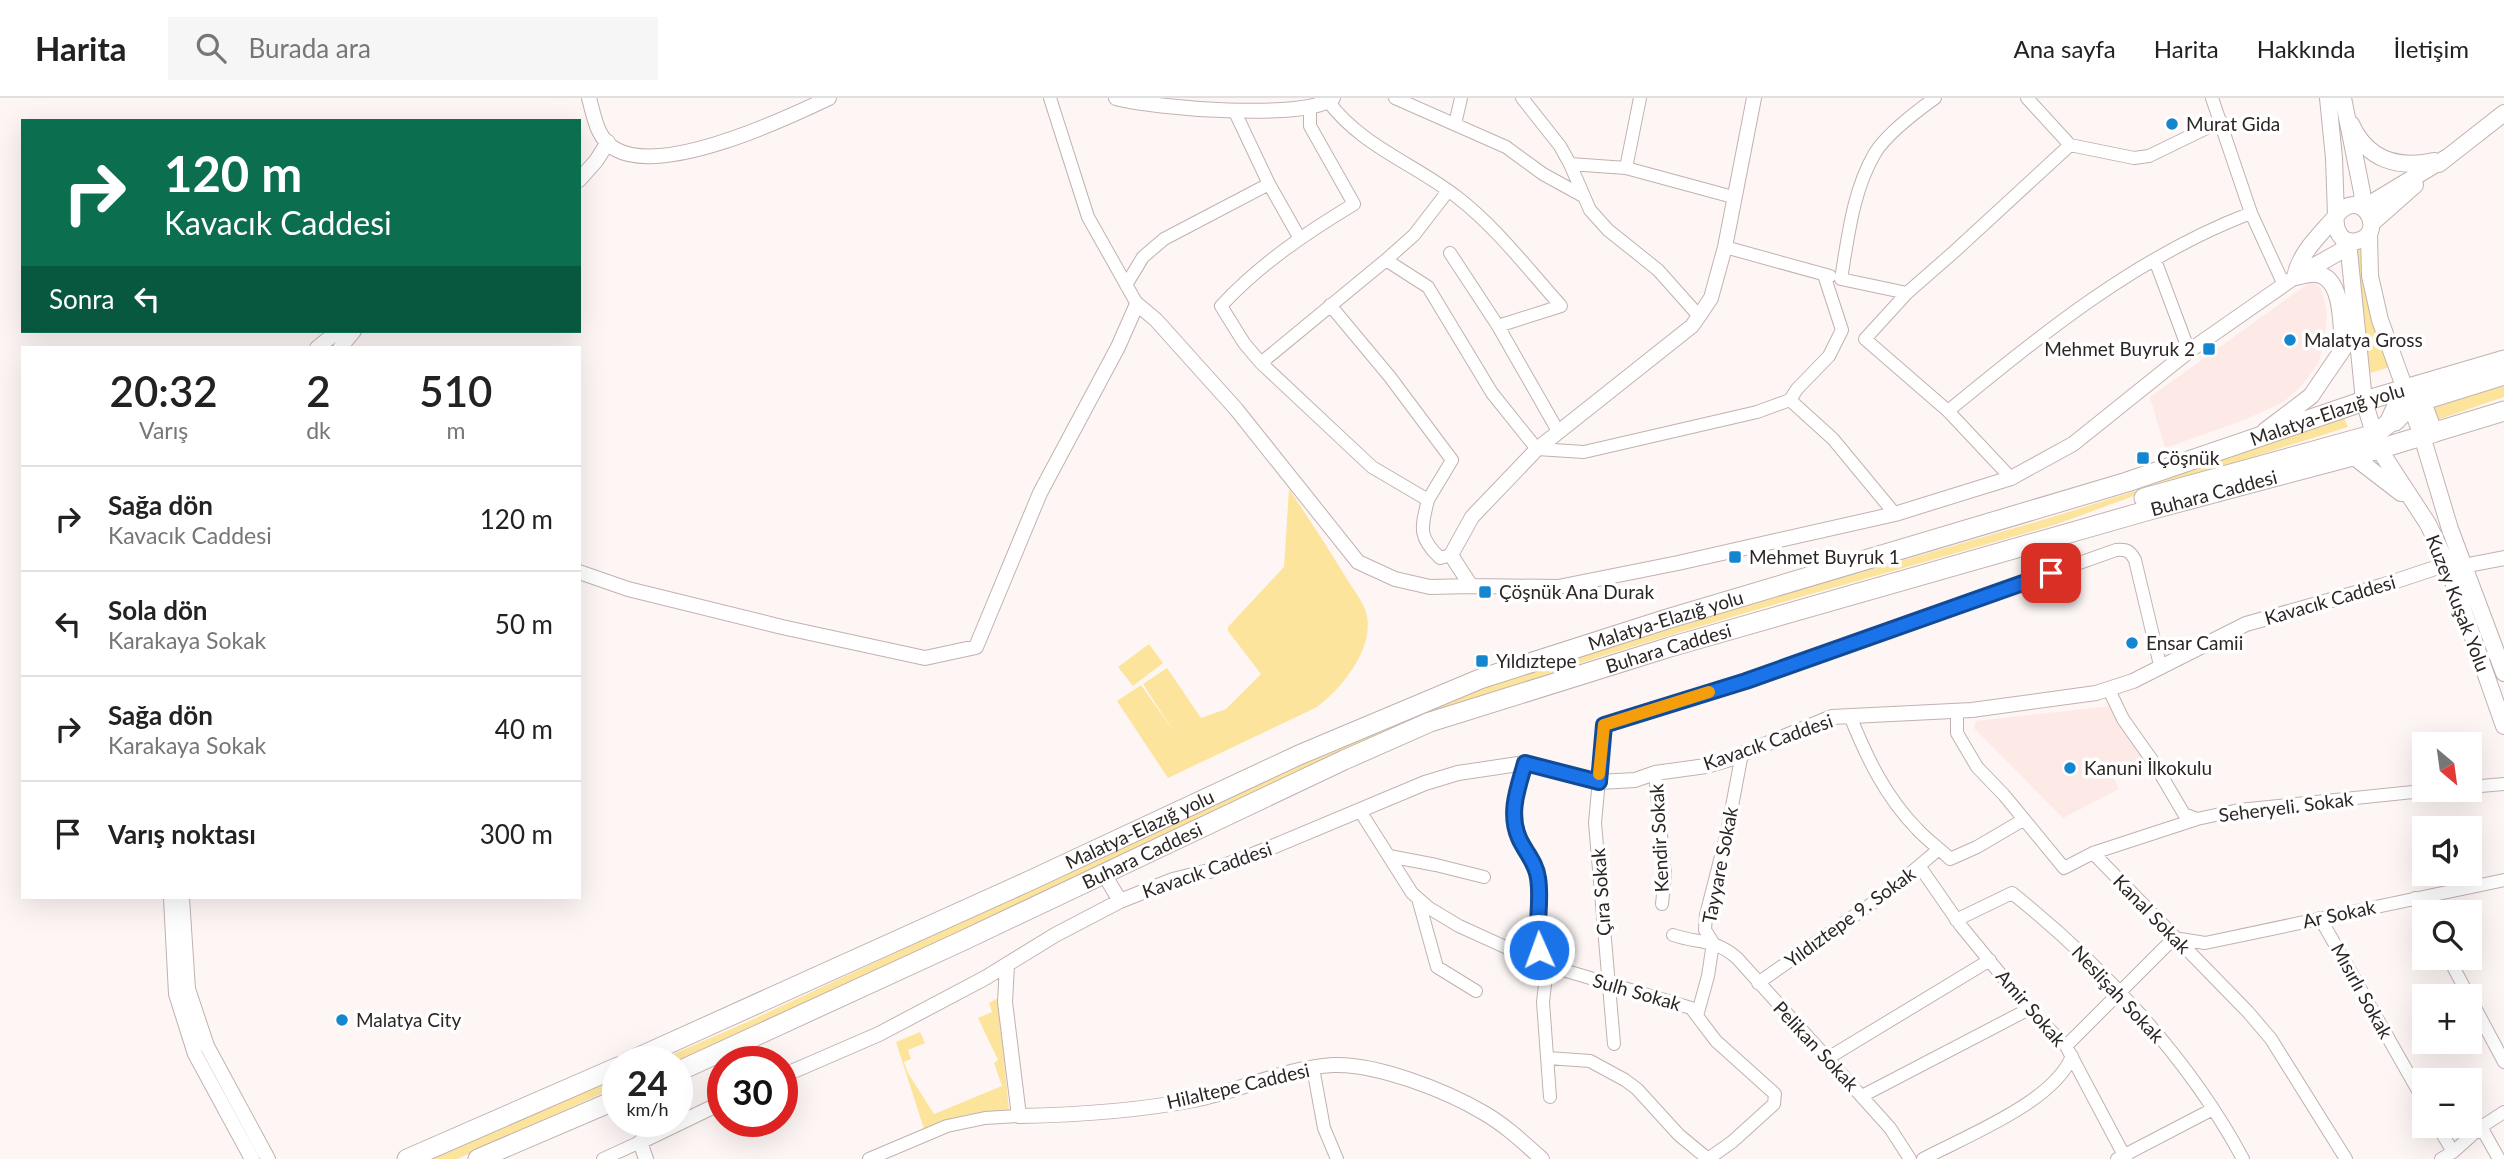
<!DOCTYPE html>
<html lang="tr">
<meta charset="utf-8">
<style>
body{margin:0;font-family:Lato,sans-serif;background:#f6f6f6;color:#222;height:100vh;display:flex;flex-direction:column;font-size:26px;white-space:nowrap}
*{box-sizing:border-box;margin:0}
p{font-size:23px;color:#767676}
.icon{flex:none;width:38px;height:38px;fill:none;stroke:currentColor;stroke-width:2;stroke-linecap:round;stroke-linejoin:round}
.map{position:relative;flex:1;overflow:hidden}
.sheet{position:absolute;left:21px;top:248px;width:560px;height:553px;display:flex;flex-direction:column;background:#fff;border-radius:0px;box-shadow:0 7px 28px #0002}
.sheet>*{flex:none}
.top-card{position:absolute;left:21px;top:21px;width:560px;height:214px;border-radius:0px;box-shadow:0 7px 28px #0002;background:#0b6e4f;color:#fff;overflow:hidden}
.needle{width:46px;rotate:151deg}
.controls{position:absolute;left:2412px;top:634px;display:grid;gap:14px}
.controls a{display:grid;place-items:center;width:70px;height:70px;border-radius:0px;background:#fff;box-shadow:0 7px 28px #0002;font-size:35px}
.speed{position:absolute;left:602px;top:948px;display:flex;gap:14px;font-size:35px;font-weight:700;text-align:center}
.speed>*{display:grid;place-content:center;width:91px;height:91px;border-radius:50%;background:#fff;box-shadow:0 7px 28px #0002;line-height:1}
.speed small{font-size:18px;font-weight:400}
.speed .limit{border:10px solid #d22;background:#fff;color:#111}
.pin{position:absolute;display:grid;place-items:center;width:60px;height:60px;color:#fff;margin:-30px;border-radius:14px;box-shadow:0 4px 10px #0006}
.me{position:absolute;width:77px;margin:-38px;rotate:358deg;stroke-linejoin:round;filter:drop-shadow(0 0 5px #0008)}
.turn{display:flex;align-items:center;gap:24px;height:147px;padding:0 28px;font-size:32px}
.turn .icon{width:91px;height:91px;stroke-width:2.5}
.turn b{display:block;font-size:49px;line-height:60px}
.then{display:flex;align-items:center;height:66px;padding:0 28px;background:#0003;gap:14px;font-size:26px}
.eta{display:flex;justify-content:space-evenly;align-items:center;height:119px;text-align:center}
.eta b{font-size:42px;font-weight:600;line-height:49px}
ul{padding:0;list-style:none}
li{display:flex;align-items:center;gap:21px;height:105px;padding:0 28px;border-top:2px solid #e0e0e0}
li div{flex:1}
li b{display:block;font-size:26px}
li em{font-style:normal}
header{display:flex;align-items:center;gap:42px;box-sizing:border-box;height:98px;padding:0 35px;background:#fff;border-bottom:2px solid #e0e0e0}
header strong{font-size:33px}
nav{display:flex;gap:38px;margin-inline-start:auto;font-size:24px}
.search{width:490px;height:63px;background:#f6f6f6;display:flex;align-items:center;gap:18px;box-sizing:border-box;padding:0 24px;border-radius:0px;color:#767676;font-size:26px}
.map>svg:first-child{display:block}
</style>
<header>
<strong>Harita</strong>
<div class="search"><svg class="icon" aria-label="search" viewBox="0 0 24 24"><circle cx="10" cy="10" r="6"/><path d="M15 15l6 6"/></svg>Burada ara</div>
<nav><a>Ana sayfa</a><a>Harita</a><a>Hakkında</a><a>İletişim</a></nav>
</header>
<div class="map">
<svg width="2504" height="1061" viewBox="0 0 2504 1061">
<rect width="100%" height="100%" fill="#fdf6f5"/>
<path fill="#fde9e5" d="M2313,182L2322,192L2327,215L2324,247L2318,265L2303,286L2284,304L2244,322L2165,350L2150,299Z
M2112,608L2143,661L2113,679L2119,691L2063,720L1974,630L1976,623Z"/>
<path fill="#fde49c" d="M2362,141L2390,269L2370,275L2365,223L2352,147Z
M2504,284V299L2431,324L2427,308Z
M2343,318L2348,329C2277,351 2207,373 2137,397C2107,407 2077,420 2047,429C1831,492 1611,547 1401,628L752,931L674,964H655L747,924L1306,663L1470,593L1724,514L2049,420L2135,393Z
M1289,391C1309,421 1328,450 1347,481C1353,491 1362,502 1366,514C1376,548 1343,590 1317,609L1168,680L1117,603L1141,587L1174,634L1143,586L1167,570L1201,620L1226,611L1261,576L1228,533V529L1284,469Z
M1149,546L1163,565L1133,588L1118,569Z
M998,900L1009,1012L964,1017L924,1031L896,944L920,934L925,945L908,952L911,961L904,964L908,975L934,1016L1002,988L994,965L998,962L978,920L992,914L989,905Z
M618,980V988L457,1061H423Z"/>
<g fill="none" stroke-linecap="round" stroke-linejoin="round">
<defs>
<path id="minor" d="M1050,0L1088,119L1137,206
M1395,0L1506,49L1543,76L1583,98
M1522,0L1560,48L1570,66
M1640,0L1626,70L1733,99
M1935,0C1917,13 1886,37 1875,55C1853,92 1848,139 1841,181L1907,195L1865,241L1948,313L2011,380
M2027,0L2070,47L2134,60L2149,58L2221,23
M2212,0L2251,115L2284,187
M1328,3C1361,48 1415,66 1457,99C1496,129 1528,171 1561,208L1498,228L1558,333
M1310,10V28L1354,106C1306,135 1260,166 1221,208L1244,245L1261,265L1386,162
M1234,12L1269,86L1299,139
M1455,26L1461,0
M1626,70L1570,66L1590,112L1608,132L1658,172L1699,218
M1448,93L1414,137L1386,162L1428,189L1492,295L1537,351L1584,354L1757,314L1790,302L1833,341L1895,416
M1725,149L1830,178
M1450,155L1498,228
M2155,162L2189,253
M1126,187L1143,159L1164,141L1269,86
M1907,195L1955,153L2070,47
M1330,207L1390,279L1452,362L1428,402
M1261,265L1372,369L1428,402C1421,430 1418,439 1440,460L1451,457
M1790,302L1797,291L1829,258L1842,232L1824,177
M1948,313C2041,237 2137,158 2251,115
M2109,592L2123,621L2154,665L2184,716L2197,721
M1957,612V635L1977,669L2004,697L2064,770L2093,755L2248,914L2271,941L2346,1061
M1850,618C1867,660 1885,698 1917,731C1927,742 1939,750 1950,761L1977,749L2023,722
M1525,665L1517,695L1515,720L1520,741L1531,757L1538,778L1537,840L1546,878L1543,904L1550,999
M1655,675L1665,777L1662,806
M2469,689L2504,686
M1360,713L1412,795L1429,810L1459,828L1543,866L1691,910L1716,943L1775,996L1774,1006L1732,1044L1708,1061
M2093,755L2197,721L2239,712L2442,691
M1389,758L1436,767L1484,779
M1920,769L1961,828L2029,911L2066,948L2126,1061
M2415,800L2424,816
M1419,804L1437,869L1476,893
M2320,820L2424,1003
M1956,822L2012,795C2101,866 2189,960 2243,1061
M1673,837C1699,846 1714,840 1737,860L1890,1030L1910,1061
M2448,859L2504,964
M1758,885L1887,795L1939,751
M1697,918L1708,878L1713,845L1705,832L1706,817L1727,735L1742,655
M1614,946L1595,725L1604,627L1746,583L2116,452C2127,451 2130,453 2135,462L2160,567
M2066,948L2174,840L2205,845L2504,782
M1548,960L1590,963L1625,982L1637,991L1679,1037L1708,1061
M1828,960L1990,862
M1313,970L1324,1030L1337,1061
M1862,998L2029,911
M2437,1027L2453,1054
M2481,1029L2499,1061
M603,1061L640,1044
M869,1061L947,1028L985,1020L1019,1018
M1923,1061C1966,1038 2054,1004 2072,958
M2117,1061L2213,1011
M2441,1061L2453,1054L2481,1029L2504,1014"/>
<path id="tertiary" d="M589,0C594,18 597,41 615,51C663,78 783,22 829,0
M1116,0C1153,10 1305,23 1333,0
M1754,0L1725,149L1711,200L1699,218L1692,228L1537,351L1472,419L1451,457L1471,488L1558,489L1678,465L1895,416L2011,380L2073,346L2189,253L2295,179
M579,82L596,63L608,44
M317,250L338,233
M340,250L354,233
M579,474L628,491L782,529L925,560L976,549L1040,395L1118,249L1137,206L1156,222L1236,311L1358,464L1395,481L1430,489L1471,488
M1104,776L1120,803
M171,800L176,896L195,956L252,1061
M182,800L188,891L207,948L268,1061
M1007,867L1005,904L1019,1018C1078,1017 1136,1013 1194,1002C1240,993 1285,970 1333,967C1376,965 1447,993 1484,1015C1505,1027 1524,1045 1542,1061
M782,978L879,936L985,880L1055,837L1120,803L1173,782L1213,772L1248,759L1425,685L1458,675L1525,665L1599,684L1635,682L1655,675L1706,668L1730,661L1832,619L1972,612L2096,595L2133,583L2246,526L2381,488L2447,466L2463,468L2504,460
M646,1061L640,1044L723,1004"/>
<path id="secondary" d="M2343,0L2362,94L2363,110L2446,60
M2351,26C2367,62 2398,71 2434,63
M2439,66L2504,15
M2372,125L2415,87
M2369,136L2370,178L2380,222L2422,338L2450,431L2504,575
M2348,143L2364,303L2379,351L2428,426L2447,466L2504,628
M2302,175L2341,153L2348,143
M2295,179C2300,154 2320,137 2336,118C2361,85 2389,136 2357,143C2341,147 2334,131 2336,118L2334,60L2328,0
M2295,179C2301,178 2310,175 2317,176C2344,180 2341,230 2343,250
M2265,333L2311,298L2343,251L2356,224
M2353,358L2401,395"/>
<g id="trunk">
<path d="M2421,303L2433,335"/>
<path d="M2395,323L2411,306L2504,277"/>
<path d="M2144,400L2375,336L2389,325L2405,291"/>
<path id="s1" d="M628,964L1029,783L1299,657L1480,581L1667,521L2127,384L2364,303L2504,262"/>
<path id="s2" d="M677,974L962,843L1344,662L1430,624L1670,549L2146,413L2379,351L2504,313"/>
<path d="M407,1061L618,969"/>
<path d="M478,1061L618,1001"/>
</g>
</defs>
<use href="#minor" stroke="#c1b2af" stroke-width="14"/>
<use href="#tertiary" stroke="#c1b2af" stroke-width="16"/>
<use href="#secondary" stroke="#c1b2af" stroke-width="18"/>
<use href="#trunk" stroke="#c1b2af" stroke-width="21"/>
<use href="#minor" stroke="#fff" stroke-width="12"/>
<use href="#tertiary" stroke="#fff" stroke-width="14"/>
<use href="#secondary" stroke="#fff" stroke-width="16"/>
<use href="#trunk" stroke="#fff" stroke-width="19"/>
</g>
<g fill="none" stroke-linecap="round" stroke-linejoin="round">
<defs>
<path id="route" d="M1539,852C1535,828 1542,804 1538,780C1536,764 1525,754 1519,740C1508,715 1518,690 1525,665L1599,684L1604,627L1746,583L2051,475"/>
</defs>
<use href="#route" stroke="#114b97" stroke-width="18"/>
<use href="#route" stroke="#1a73e8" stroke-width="12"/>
<path stroke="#f59e0b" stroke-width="12" d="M1599,676L1604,627L1709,594"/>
</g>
<g fill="#1486cf" stroke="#fff" stroke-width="2.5">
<circle cx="2172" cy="26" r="7"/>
<circle cx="2290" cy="242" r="7"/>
<rect x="2202" y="244" width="14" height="14" rx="3.5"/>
<rect x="2136" y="353" width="14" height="14" rx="3.5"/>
<rect x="1728" y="452" width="14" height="14" rx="3.5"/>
<rect x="1478" y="487" width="14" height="14" rx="3.5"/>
<circle cx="2132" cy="545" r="7"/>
<rect x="1475" y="556" width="14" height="14" rx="3.5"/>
<circle cx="2070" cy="670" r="7"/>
<circle cx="342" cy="922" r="7"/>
</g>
<g text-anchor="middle" stroke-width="7" stroke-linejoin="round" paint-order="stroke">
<g font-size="19" fill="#2c2625" stroke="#fff" text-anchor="start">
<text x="2186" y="33">Murat Gida</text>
<text x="2304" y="249">Malatya Gross</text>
<text x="2195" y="258" text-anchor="end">Mehmet Buyruk 2</text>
<text x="2157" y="367">Çöşnük</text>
<text x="1749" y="466">Mehmet Buyruk 1</text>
<text x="1499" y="501">Çöşnük Ana Durak</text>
<text x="2146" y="552">Ensar Camii</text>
<text x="1496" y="570">Yıldıztepe</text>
<text x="2084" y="677">Kanuni İlkokulu</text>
<text x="356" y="929">Malatya City</text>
</g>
<g font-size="19" fill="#2c2625" stroke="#fff">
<text dy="7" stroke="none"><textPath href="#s1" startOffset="1822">Malatya-Elazığ yolu</textPath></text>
<text dy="7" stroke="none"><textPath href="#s2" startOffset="1647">Buhara Caddesi</textPath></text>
<text transform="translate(2330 502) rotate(-16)" y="7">Kavacık Caddesi</text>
<text transform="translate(2458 505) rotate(69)" y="7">Kuzey Kuşak Yolu</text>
<text dy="7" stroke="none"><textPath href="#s1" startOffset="1129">Malatya-Elazığ yolu</textPath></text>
<text dy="7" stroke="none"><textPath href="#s2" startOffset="1080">Buhara Caddesi</textPath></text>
<text transform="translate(1768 644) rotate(-19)" y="7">Kavacık Caddesi</text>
<text transform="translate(2286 709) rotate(-7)" y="7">Seheryeli. Sokak</text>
<text dy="7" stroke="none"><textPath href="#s1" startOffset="562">Malatya-Elazığ yolu</textPath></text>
<text transform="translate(1659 740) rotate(-93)" y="7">Kendir Sokak</text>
<text dy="7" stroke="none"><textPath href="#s2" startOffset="513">Buhara Caddesi</textPath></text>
<text transform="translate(1720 767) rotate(-79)" y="7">Tayyare Sokak</text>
<text transform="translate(1207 772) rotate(-19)" y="7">Kavacık Caddesi</text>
<text transform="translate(1601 794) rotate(-94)" y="7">Çıra Sokak</text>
<text transform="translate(2152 816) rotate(46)" y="7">Kanal Sokak</text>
<text transform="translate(2339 816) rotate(-12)" y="7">Ar Sokak</text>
<text transform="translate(1850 819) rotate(-36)" y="7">Yıldıztepe 9. Sokak</text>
<text transform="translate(2362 893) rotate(61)" y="7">Mısırlı Sokak</text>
<text transform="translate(1637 894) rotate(16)" y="7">Sulh Sokak</text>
<text transform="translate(2118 896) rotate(47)" y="7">Neslişah Sokak</text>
<text transform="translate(2031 910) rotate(49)" y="7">Amir Sokak</text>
<text transform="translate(1816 948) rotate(47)" y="7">Pelikan Sokak</text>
<text transform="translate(1238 988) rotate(-13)" y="7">Hilaltepe Caddesi</text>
</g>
</g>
</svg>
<div class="controls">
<a><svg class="needle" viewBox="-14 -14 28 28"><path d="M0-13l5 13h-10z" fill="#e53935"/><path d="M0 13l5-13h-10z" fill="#767676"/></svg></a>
<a><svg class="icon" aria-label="sound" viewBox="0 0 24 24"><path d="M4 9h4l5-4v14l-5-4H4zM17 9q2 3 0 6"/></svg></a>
<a><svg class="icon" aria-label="search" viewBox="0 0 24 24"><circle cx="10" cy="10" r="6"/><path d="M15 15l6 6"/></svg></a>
<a>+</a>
<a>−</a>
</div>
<div class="speed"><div>24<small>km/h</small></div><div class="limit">30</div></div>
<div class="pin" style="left:2051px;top:475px;background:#d93025"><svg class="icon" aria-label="arrive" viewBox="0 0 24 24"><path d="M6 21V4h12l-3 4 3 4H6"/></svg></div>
<svg class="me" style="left:1539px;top:852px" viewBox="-20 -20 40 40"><circle r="17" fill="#1a73e8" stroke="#fff" stroke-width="3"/><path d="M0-11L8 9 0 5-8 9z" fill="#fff"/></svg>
<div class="top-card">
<div class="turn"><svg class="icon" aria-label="right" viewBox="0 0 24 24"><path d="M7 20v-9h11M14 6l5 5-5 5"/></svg><div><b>120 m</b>Kavacık Caddesi</div></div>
<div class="then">Sonra<svg class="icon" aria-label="left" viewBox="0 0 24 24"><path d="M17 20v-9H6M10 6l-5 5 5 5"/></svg></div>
</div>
<section class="sheet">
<div class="eta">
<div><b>20:32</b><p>Varış</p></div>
<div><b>2</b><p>dk</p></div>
<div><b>510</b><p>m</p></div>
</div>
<ul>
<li><svg class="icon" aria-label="right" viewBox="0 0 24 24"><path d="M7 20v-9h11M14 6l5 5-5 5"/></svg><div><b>Sağa dön</b><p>Kavacık Caddesi</p></div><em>120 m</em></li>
<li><svg class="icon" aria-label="left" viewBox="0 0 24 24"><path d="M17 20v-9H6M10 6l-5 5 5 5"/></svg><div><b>Sola dön</b><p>Karakaya Sokak</p></div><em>50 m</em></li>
<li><svg class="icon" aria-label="right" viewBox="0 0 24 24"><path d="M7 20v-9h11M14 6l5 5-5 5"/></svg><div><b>Sağa dön</b><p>Karakaya Sokak</p></div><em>40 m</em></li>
<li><svg class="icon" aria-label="arrive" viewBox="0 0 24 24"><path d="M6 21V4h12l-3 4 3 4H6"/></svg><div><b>Varış noktası</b></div><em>300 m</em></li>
</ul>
</section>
</div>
